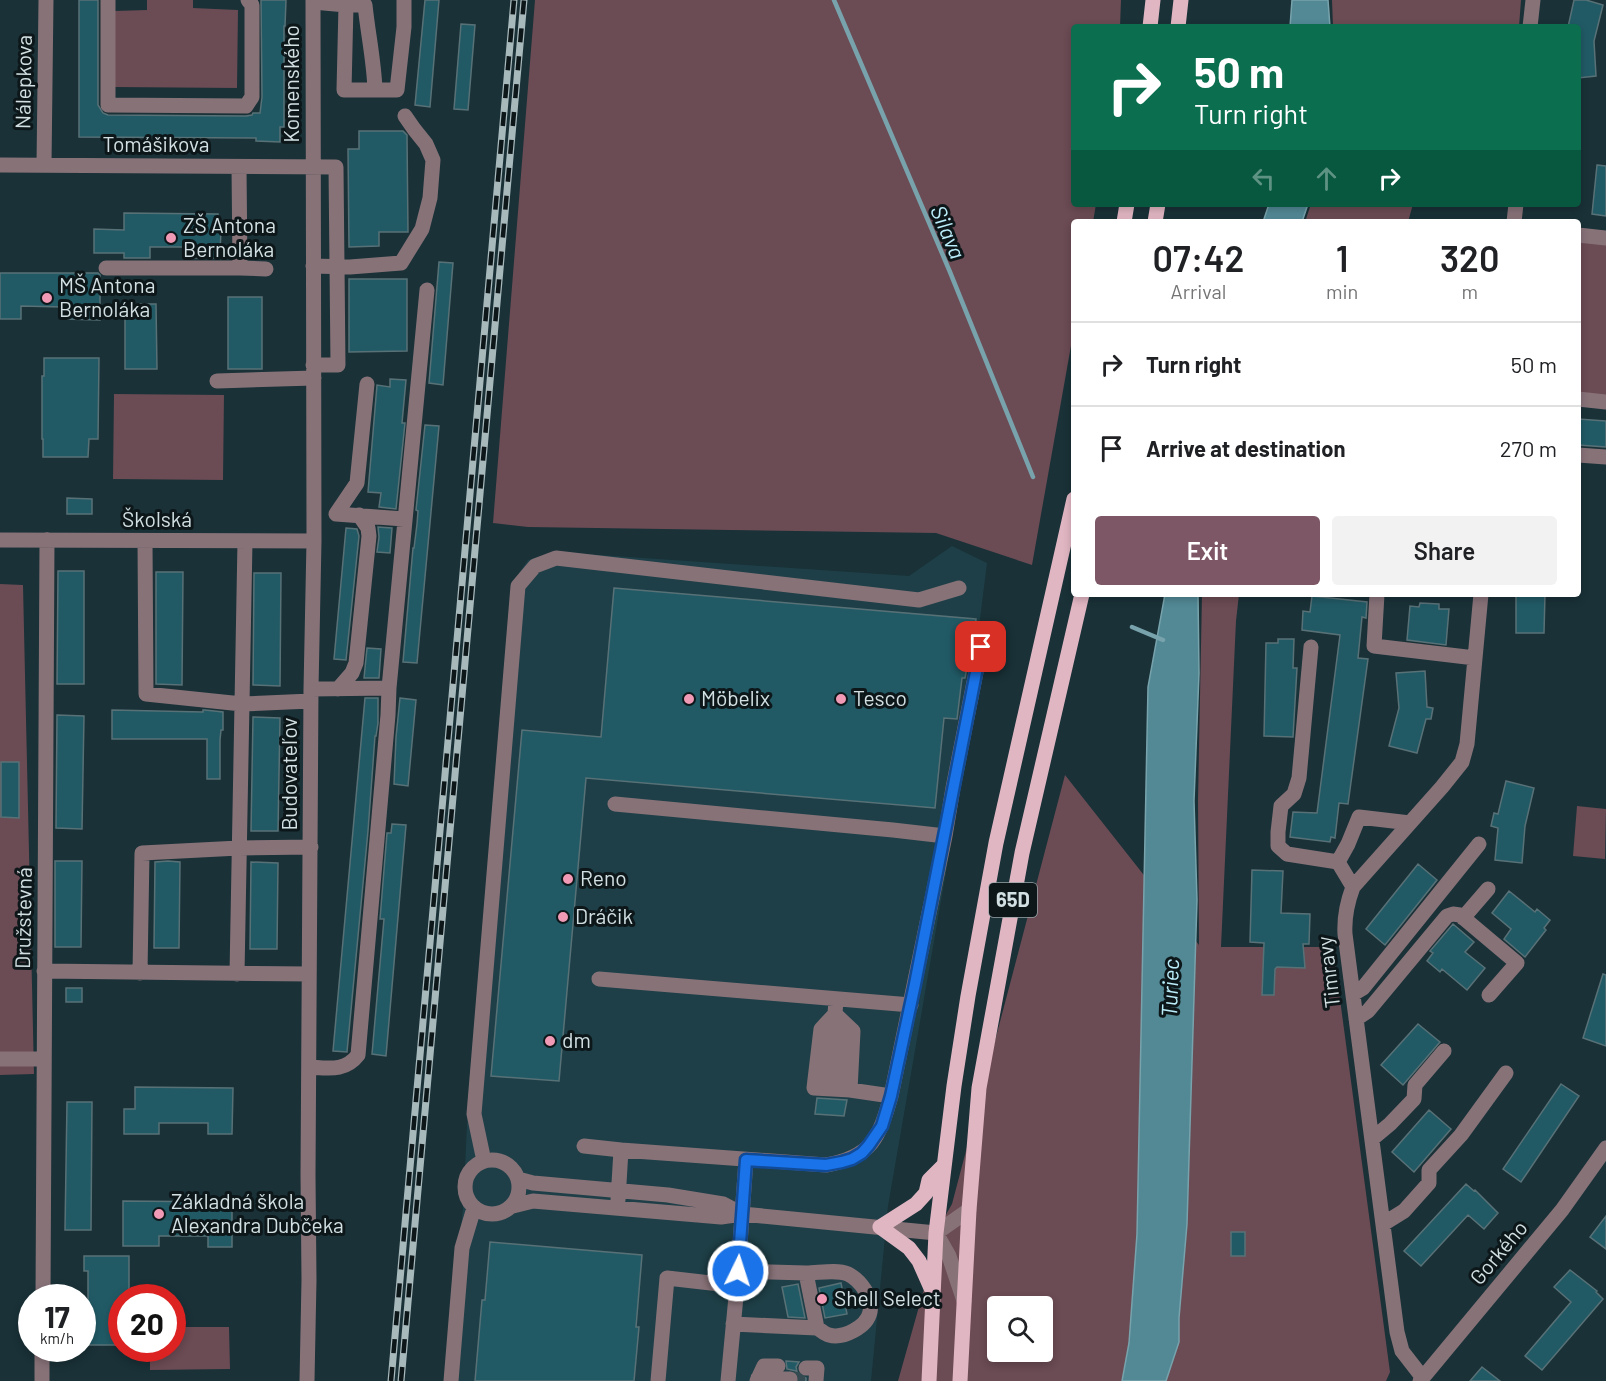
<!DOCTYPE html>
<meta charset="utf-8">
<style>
body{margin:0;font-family:Barlow,sans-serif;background:#f2f2f2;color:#202124;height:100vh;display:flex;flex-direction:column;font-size:22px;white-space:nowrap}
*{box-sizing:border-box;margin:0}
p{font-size:20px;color:#757577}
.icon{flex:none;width:33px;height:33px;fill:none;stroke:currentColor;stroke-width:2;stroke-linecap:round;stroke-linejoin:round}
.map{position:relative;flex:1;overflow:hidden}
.sheet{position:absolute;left:1071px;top:219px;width:510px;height:378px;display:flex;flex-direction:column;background:#fff;border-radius:6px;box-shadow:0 3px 9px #0003}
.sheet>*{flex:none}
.banner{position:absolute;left:1071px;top:24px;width:510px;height:183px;border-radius:6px;box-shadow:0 3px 9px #0003;background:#0b6e4f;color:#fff;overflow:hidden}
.controls{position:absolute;left:987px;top:1296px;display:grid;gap:12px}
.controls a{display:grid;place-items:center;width:66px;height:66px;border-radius:6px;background:#fff;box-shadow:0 3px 9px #0003;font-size:30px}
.speed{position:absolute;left:18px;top:1284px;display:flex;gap:12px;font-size:30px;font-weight:700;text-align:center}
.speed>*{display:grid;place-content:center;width:78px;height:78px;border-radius:50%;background:#fff;box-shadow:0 3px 9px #0003;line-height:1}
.speed small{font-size:15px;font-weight:400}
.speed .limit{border:9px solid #d22;background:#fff;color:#111}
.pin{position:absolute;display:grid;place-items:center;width:51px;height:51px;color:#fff;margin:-26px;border-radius:12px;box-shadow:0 3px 9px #0006}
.me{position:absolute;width:66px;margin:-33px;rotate:4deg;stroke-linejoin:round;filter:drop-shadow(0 0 4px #0008)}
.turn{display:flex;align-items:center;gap:21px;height:126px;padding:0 24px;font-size:27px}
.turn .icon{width:78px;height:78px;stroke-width:2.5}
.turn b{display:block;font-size:42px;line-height:51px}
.lanes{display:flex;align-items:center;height:57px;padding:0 24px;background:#0003;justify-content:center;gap:30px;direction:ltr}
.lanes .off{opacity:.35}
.eta{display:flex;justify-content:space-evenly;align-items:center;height:102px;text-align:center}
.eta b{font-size:36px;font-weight:600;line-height:42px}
.cta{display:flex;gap:12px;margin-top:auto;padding:12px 24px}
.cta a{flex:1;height:69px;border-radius:6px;background:#7e5766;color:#fff;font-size:24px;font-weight:600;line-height:69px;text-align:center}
.cta a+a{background:#f2f2f2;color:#202124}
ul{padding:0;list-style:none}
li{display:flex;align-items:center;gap:18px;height:84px;padding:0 24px;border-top:2px solid #e0e0e0}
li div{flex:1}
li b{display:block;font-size:22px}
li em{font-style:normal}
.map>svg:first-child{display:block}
</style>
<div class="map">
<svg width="1606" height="1381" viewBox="0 0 1606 1381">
<rect width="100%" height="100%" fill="#193137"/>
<path fill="#1e3f47" d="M952,546L987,563L954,826L888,1206L871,1381H445L463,1208L467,1125L512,583L528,560L556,552L909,576Z"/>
<path fill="#6b4b54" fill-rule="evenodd" d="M147,0H193V8L238,10L237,88L113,87L114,11L147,10Z
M535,0H1121L1120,27H1074V204H1096L1093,222H1074V329L1032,565L936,533L528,527L493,523Z
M1332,0H1521L1519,27H1333Z
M1311,204H1413L1408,222H1305Z
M1578,235L1606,238V402L1578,399Z
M114,394L224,395L223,480L113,479Z
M0,584L23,585L34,1074L0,1075Z
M1202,594H1239L1236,621L1221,947H1333L1390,1372L1386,1381H898L944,1218L952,1204L1065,775L1199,945L1198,800ZM998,1306H1042V1352H998Z
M1577,806L1606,809L1605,859L1573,856Z
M173,1327H229L230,1369L150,1370V1349L172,1348Z"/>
<path fill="#528995" stroke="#78a3ac" stroke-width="1.5" d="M1292,0H1328L1330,27H1290Z
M1269,204H1308L1302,222H1263Z
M1165,594H1198L1199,673L1194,801L1197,900L1187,1224L1179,1318V1342L1166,1381H1122L1129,1343L1137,1234L1148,687Z"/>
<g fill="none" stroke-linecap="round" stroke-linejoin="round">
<path stroke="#78a3ac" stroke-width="4.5" d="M834,0L950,272L1033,477
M1132,627L1163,640"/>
</g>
<path fill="#215a65" stroke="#587177" stroke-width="1.5" d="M79,0H98V105L103,113L108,115L246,116L252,115L253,113H260L262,97L261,0H286L285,26H284V127H280V142L256,141V138L79,137Z
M425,0H439L430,107L415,105Z
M1574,0H1586L1603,5L1594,41L1596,76L1578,78V27H1568Z
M461,24L475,25L468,110L454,109Z
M359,131H403L407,135L408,232H379V246L349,247L348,149H359Z
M1597,165L1606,166V216L1592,214Z
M124,213L218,214V231H221L220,253H218V258H191V247H150V258H124V253H94V229L124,230Z
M439,262L453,263L443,385L429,383Z
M0,273H98L100,275V320L63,319V307L21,306V319H0Z
M349,279H407V351L349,352Z
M228,297H262V369H228Z
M125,304H156L157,369H125Z
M44,358H99L98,439H89L88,457H43V439H42V376H44Z
M390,379L406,380L402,423H405L396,509L379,507L381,493L368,492L377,385L390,387Z
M1578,419L1606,421V447L1578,445Z
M425,425L439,426L417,663L403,662L413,548H414L417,524L418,511L416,510Z
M67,498L92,499V514H67Z
M378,527L392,528L390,553L377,552L379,537Z
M346,528L357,529L359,536L346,660L334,659Z
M58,571H84V684H57Z
M156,572H183L182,685L156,684Z
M254,573H281L280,686L253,685Z
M614,588L976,619L974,640L971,645L965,678H962L957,719L944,718L935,808L586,778L559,1081L491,1076L522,730L601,737Z
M1516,594H1545L1544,633H1516Z
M1312,596L1367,602L1366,618L1362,617L1358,658L1368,659L1348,804L1339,803L1335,838L1331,837L1330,842L1290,837L1293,812L1317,813L1340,635L1302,630L1303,611L1310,612Z
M1420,603L1439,604V609H1449L1446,645L1407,640L1410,606L1419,607Z
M1278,639H1294L1293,668H1297L1293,737L1264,736L1266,643H1278Z
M367,648L381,649L379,678H364Z
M1425,671L1427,707L1433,708L1431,719H1426L1417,753L1389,746L1399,708L1396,673Z
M365,698H378V723L376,736H375L368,831L347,1052L333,1051Z
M400,698L416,700L408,786L394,784L396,737Z
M112,710L203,712V710H205L223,712V730H221L220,740V779H207V739H112Z
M57,715L84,716L82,829L56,828Z
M253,717L280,718L278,831H251Z
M1,762H19V818L1,817Z
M1506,781L1534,788L1525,826L1522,863L1495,860L1498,828L1491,826L1494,813L1498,814Z
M392,824L406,825L386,1056L372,1054L384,919H380L387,833H391Z
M55,861H82L81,947H55Z
M168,861L180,862L179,948H154L155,862Z
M251,862L278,863L277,949H250Z
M1418,864L1437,880L1385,945L1366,929Z
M1252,870L1283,871L1281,913L1310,914L1309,944H1303L1305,968L1277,967L1275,969L1274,995H1262L1264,943L1250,942Z
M1509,891L1535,912L1537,909L1550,920L1544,928L1546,930L1525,957L1504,939L1511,929L1492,913Z
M1453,924L1474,942L1465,952L1485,968L1467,990L1442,969L1440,972L1427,961L1433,953L1430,951Z
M1603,974L1606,975V1046L1583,1038Z
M66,988H82V1002H66Z
M1418,1024L1440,1042L1403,1085L1381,1065Z
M1561,1084L1579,1096L1521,1182L1503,1169Z
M135,1087L233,1088L232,1134H208V1123H159V1134H124V1109H135Z
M817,1098L847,1100L844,1116L815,1114Z
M67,1102H92L91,1230H65Z
M1429,1110L1451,1129L1414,1172L1392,1152Z
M1466,1184L1474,1191L1475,1190L1498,1213L1484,1229L1468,1215L1421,1266L1404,1251Z
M123,1201L232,1202V1247H208V1236H159V1246H123Z
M1606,1216V1249L1590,1237Z
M1231,1232H1245V1256H1231Z
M490,1242L642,1255L636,1327H639L634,1381H475L482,1300H485Z
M84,1256H129V1298H122V1345H88V1271H84Z
M1570,1270L1597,1291L1596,1292L1603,1299L1542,1370L1525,1356L1571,1302L1554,1287Z
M841,1283L847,1314L825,1318L819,1288Z
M798,1284L805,1318L788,1317L782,1287Z
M786,1361L799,1362L796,1367L797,1372L801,1376L806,1378V1381H799V1375L796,1371L787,1369Z
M1482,1367L1500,1381H1470Z"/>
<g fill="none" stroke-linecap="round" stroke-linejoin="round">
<path stroke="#354b51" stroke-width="15" stroke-dasharray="15 8" stroke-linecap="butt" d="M790,1379L806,1380"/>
<path stroke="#877278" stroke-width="15" d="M108,0V105L246,106L252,97V5L248,0
M313,2L346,5L344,90H397L404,27V0
M346,5H365C368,34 374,61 375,90
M1530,27L1533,0
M0,165L336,167L338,365H313
M44,165L46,0
M1514,222L1516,204
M1578,235L1606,238
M313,266L350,267L401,263L422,229L430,198L433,160L426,144L414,129L405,116
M106,268H240L239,167
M240,268L266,269
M217,381L314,378
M367,384L357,483L336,514L404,519
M1578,399L1606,402
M1578,455L1606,457
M0,540L314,541
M145,541L146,694L242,704L311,701
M1377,594L1374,646L1475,658
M1311,647L1299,778L1294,794L1281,806L1278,832V846L1287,854L1338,862L1353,887
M311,689L389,688
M338,689L352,673L356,663L369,536L368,528L359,515
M615,804L893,830L945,836L891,1096C879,1138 872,1157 826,1165L621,1150
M945,836L953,788L981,647
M1338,862L1348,844L1359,817L1410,823
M1463,918L1488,889
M44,971L309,974
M140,973L142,853L239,848L311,847
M237,974L245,541
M599,979L911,1005
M1353,994L1363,988L1479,844
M836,999L835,1014L821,1029L814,1088L850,1090L891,1096
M835,1014L853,1031L850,1090
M836,1017L842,1030L838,1089
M1356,1019L1368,1011L1447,916L1453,914L1460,915L1517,963L1489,995
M0,1059H44
M309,1067C328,1068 345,1072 358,1055L388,715L389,688L427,290
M826,1088L834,1017
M1372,1139L1390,1124L1414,1099L1415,1085L1444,1051
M584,1146L621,1150L618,1200
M465 1187a27 27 0 1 1 54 0a27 27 0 1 1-54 0Z
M484,1161L474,1114L518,586L535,566L556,558L919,600L959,588
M518,1179L533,1183L668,1195L723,1204L742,1214
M513,1206L533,1201L721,1217L742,1214L936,1233
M1383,1224L1404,1211L1429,1183V1170L1461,1135L1506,1073
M936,1233L949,1256L964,1301
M936,1233L969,1210
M806,1273C819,1273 836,1269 848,1274C860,1280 873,1297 870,1312C867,1327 843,1339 829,1335C825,1334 821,1330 817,1328
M43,1298L47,540
M733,1324L817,1328L806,1273L738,1271
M806,1368H817L816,1381
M758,1378L790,1379
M1423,1378L1402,1351L1397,1332L1345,934C1344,917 1347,903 1353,887L1442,787L1462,762L1467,744L1481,594
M42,1381V1348
M307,1381L309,1280L308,1175L311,689L314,541L313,0
M451,1381L462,1248L474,1208
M658,1381L667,1278L737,1286L746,1160
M728,1381L737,1286
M757,1381L764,1366H778
M1420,1381L1562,1210L1606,1148"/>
<path stroke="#e1b6c3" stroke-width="15" d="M1150,27L1153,0
M1178,27L1181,0
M1124,222L1127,204
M1155,222L1158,204
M931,1288L919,1261L909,1248L880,1227L916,1204L926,1193L929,1180L944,1165
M929,1381L936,1233L954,1086L968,996L996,843L1074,499
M960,1381L969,1210L979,1088L1022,853L1082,594"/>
<defs>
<path id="rail" d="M391,1381L514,0
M401,1381L524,0"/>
</defs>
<use href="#rail" stroke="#a8b9bc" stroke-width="7"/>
<use href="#rail" stroke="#0d171a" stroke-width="4.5" stroke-dasharray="14" stroke-linecap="butt"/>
</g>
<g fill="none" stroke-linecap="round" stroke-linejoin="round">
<defs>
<path id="route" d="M738,1271L746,1160L826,1165L842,1162L852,1159L862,1153L869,1145L882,1126L891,1096L915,984L981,647"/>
</defs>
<use href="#route" stroke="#114b97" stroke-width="15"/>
<use href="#route" stroke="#1a73e8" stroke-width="10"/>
</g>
<g fill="#f09ab6" stroke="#0d171a" stroke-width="2">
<circle cx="171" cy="238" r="6"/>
<circle cx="47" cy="298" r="6"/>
<circle cx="689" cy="699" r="6"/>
<circle cx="841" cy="699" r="6"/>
<circle cx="568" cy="879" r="6"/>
<circle cx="563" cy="917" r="6"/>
<circle cx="550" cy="1041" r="6"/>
<circle cx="159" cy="1214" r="6"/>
<circle cx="822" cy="1299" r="6"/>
</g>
<g text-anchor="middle" stroke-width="6" stroke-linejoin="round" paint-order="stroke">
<rect fill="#0d171a" stroke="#97a4a7" stroke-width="1.5" x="989" y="883" width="48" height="34" rx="4.5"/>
<g font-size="20" font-weight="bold" fill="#d2e0e3">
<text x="1013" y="907">65D</text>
</g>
<g font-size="21" fill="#d2e0e3" stroke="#0d171a">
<text transform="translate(24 82) rotate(-89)" y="7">Nálepkova</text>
<text transform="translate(292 84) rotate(-90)" y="7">Komenského</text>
<text x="156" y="152">Tomášikova</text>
<text x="157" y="527">Školská</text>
<text transform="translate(290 774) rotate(-90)" y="7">Budovateľov</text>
<text transform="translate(24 918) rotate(-89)" y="7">Družstevná</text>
<text transform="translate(1329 972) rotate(-97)" y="7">Timravy</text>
<text transform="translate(1499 1253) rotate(-50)" y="7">Gorkého</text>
</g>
<g font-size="21" fill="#d2e0e3" stroke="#0d171a" text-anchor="start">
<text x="183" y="233">ZŠ Antona<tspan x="183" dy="24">Bernoláka</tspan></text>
<text x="59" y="293">MŠ Antona<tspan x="59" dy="24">Bernoláka</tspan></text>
<text x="701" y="706">Möbelix</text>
<text x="853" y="706">Tesco</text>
<text x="580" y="886">Reno</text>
<text x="575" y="924">Dráčik</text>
<text x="562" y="1048">dm</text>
<text x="171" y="1209">Základná škola<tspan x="171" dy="24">Alexandra Dubčeka</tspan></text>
<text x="834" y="1306">Shell Select</text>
</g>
<g font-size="22" font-style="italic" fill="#bbeefa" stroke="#0d171a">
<text transform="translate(948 232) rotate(67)" y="8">Silava</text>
<text transform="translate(1170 988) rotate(-88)" y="8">Turiec</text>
</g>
</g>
</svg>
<div class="controls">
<a><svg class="icon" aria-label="search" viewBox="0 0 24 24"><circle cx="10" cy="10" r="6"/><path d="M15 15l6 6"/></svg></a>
</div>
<div class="speed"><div>17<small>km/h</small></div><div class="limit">20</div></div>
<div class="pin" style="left:981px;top:647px;background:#d93025"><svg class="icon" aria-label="arrive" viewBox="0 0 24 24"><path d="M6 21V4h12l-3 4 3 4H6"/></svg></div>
<svg class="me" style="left:738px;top:1271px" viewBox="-20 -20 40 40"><circle r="17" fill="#1a73e8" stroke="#fff" stroke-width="3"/><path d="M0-11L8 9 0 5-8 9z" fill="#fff"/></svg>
<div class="banner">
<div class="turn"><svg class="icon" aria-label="right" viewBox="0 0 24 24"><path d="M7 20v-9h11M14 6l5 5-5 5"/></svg><div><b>50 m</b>Turn right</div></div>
<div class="lanes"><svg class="icon off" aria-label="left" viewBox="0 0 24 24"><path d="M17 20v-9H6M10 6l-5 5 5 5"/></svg><svg class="icon off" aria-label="ahead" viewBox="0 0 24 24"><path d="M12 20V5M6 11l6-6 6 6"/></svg><svg class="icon" aria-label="right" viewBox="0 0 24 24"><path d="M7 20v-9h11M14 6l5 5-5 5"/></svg></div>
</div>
<section class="sheet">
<div class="eta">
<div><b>07:42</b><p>Arrival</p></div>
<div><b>1</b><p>min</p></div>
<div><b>320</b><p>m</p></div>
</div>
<ul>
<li><svg class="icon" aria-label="right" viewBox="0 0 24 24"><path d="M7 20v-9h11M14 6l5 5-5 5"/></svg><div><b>Turn right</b></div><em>50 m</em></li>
<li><svg class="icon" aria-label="arrive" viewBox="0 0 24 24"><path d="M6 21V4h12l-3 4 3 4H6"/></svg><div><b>Arrive at destination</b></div><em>270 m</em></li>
</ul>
<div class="cta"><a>Exit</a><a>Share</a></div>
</section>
</div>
